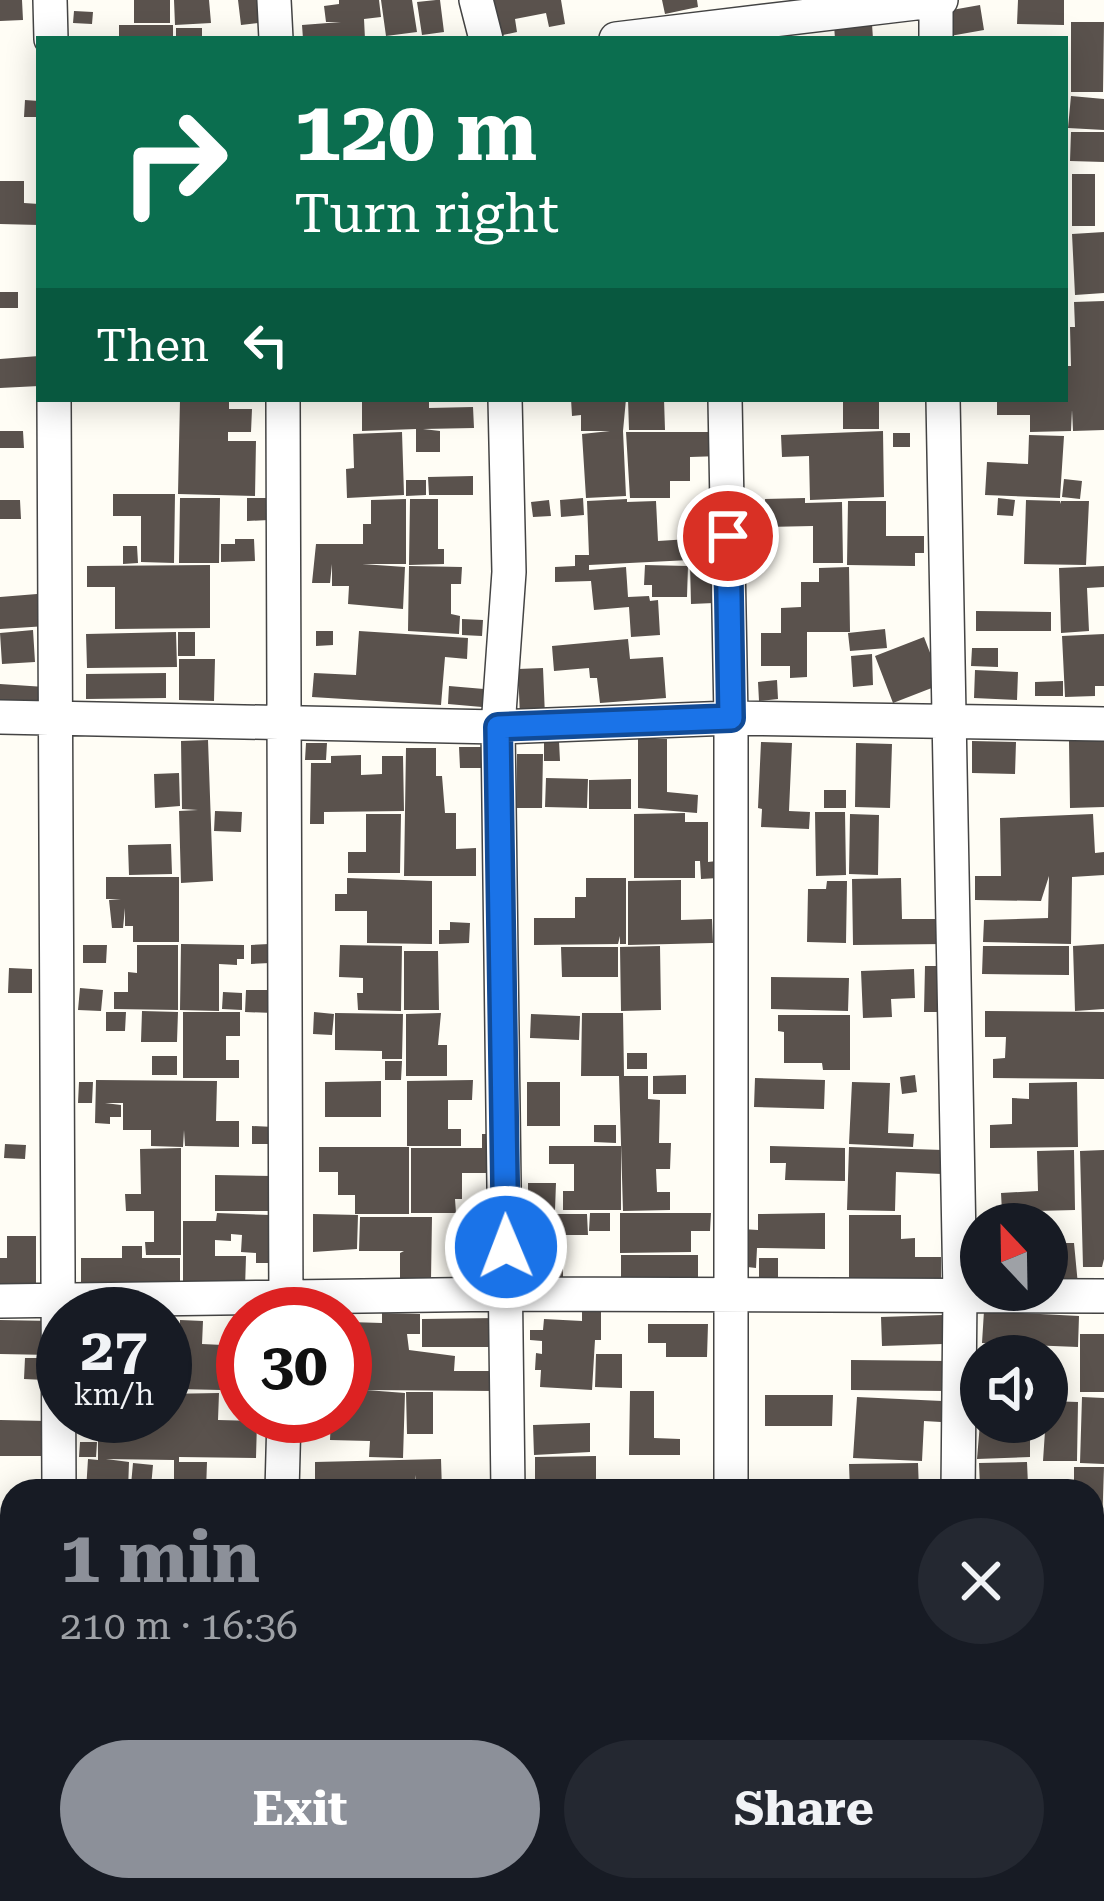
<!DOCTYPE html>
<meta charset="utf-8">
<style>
body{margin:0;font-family:"Roboto Serif",serif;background:#242831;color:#f1f3f6;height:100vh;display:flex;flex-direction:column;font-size:45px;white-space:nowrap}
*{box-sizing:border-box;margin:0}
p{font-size:39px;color:#9ea1a6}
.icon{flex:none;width:66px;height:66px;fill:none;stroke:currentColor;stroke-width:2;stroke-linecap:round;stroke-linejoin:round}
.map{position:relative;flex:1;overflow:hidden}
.sheet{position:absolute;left:0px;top:1479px;width:1104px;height:423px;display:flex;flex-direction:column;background:#171b24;border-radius:36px 36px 0 0;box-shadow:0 6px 30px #0003}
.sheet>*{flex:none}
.guide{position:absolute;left:36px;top:36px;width:1032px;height:366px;border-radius:0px;box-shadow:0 6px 30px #0003;background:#0b6e4f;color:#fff;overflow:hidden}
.needle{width:78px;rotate:338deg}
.controls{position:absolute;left:960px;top:1203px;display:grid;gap:24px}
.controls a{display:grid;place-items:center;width:108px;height:108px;border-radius:50%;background:#171b24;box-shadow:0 6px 30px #0003;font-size:60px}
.speed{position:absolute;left:36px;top:1287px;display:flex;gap:24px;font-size:60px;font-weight:700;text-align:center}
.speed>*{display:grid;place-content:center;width:156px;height:156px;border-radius:50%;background:#171b24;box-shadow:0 6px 30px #0003;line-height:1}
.speed small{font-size:30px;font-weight:400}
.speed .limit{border:18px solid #d22;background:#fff;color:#111}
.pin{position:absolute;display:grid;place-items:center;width:102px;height:102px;color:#fff;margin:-51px;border:6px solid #fff;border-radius:50%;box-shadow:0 3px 12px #0007}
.me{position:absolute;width:132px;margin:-66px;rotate:359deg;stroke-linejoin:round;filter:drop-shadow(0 0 9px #0008)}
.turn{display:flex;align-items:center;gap:42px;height:252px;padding:0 60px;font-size:54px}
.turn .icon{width:156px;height:156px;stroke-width:2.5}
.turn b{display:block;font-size:84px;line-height:102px}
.then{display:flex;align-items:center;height:114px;padding:0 60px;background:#0003;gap:24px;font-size:45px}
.round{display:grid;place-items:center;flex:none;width:126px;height:126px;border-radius:63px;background:#242831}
.overview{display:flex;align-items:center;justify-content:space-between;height:204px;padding:0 60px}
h1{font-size:72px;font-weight:700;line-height:90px;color:#8c9099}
.button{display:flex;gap:24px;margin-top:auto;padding:24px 60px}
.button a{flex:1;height:138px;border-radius:72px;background:#8c9099;color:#fff;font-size:48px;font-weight:700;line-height:138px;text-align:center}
.button a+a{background:#242831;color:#f1f3f6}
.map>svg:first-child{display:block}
</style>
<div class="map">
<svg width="1104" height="1901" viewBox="0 0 1104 1901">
<rect width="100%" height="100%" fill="#fffdf5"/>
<path fill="#5a524d" d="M0,0H22L23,20L0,21Z
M134,0H170V23H134Z
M174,0H209L211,23L175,25Z
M238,0H263L266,22L241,25Z
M339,0H379L381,17L364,19L365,39H303L302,25L341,22H326L324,6L339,4Z
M381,0H412L417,32L386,36Z
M436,0H440L444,32L422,35L417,2Z
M492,0H561L565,24L549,27L546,13L515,19L517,32L498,36Z
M662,0H697L698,7L665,14Z
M1018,0H1064V25L1017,24Z
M980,5L984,30L950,36L946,11Z
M74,11L93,12L92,24L73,23Z
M1071,22H1104L1103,92H1071Z
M872,24L873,39H835L834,25Z
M119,25H173V39H119Z
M176,28H202V39H176Z
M1071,96L1104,99V130L1068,128Z
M25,100L39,101V117H24Z
M1071,132H1104V162L1070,161Z
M1072,174H1095V226H1072Z
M0,181H24V203L39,204V225L0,224Z
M1104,232V293L1075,295L1072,234Z
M0,292H18V308H0Z
M1104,301V430L1073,431L1072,410L1071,431L1030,432V415H997V399H1065V366H1071L1070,327H1075L1074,302Z
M39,356V386L0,388V359Z
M180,399H229V409H252L251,432H228V441H256L255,496L178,494Z
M362,399H429V408L473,407L474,428L423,429L440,431V452H416V429L362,431Z
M571,399H626L623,431L626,496L586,498L582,434L610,431H581V415L572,416Z
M628,399H664L665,430H629Z
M843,399H879V429H843Z
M0,431H23L24,448H0Z
M883,431L884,497L810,500L809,456L782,457L781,435Z
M402,432L404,495L347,498L346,469L354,468L353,434Z
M626,432H721V456L690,457V481H670V498H630Z
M893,433H910V447H893Z
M1029,435L1064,436L1060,498L985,495L987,462L1028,464Z
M473,476V495H429L428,477Z
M1064,479L1082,481L1080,499L1062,497Z
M406,480H426V495L406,496Z
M113,494H175L174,563L141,562V516H113Z
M180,498H220L219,563H179Z
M247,498H268L269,520L247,521Z
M583,498L584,515L561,517L560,500Z
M805,498V503L842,502L843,563H813V526L766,527L765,499Z
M998,498L1015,500L1013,516L997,515Z
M406,499V564H362L405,567L403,609L348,604L349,586H332V564L330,583H312L316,544H363V524H371V500Z
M410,499H438V549H444V564L409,565Z
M627,499V502L656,501L658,541L689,539L690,560L589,565V570L626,567L628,597L649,596L650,601L658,600L660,635L631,637L629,607L594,610L591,581L555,582V567L575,566V555H589L587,501Z
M0,500H20L21,519H0Z
M549,500L551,516L533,517L531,502Z
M1026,500L1060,501L1061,504V501H1089L1086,565L1024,564Z
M848,501H886V536H924V553H915V566L847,565Z
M235,539H254L255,561L221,562V544H235Z
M123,546H137L138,563L123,564Z
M690,564H714V603L691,604Z
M210,565V628L115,629V587H87V566Z
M645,565L688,566L687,597H652V585H644Z
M409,566L462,567L461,584H451V614L460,616L459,634L408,631Z
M1104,566V587L1087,588L1089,631L1061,633L1059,568Z
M849,567L850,632H807V677L790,678V666H761V633H781V608L801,607V582H819V568Z
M37,594L38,611L46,610L47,626L0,629V597Z
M976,611L1051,612V631H976Z
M462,619L483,620L482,636L462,635Z
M885,629L887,648L850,651L848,633Z
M33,630L35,662L2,664L0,633Z
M316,631H333V645L316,646Z
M359,631L468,638L467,659L445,657L441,705L312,697L314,673L356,675Z
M176,632L177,667L87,668L86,634Z
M178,632H195V656H178Z
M1104,634V686H1095V696L1065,697L1062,636Z
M924,637L942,684L893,703L875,656Z
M628,639L630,659L663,657L666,698L600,703L597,678H590L589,668L554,671L552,646Z
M972,648H998V667L971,666Z
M872,654L873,685L853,687L851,656Z
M179,659H215L214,701L179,700Z
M543,668L545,716L520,717L518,669Z
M975,670L1018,672L1017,700L974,698Z
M166,673V698L86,699V674Z
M777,680L778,699L759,701L758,682Z
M1063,681V696H1035V682Z
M0,684L45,687L44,705L0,702Z
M449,686L484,689L482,707L448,704Z
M638,739H667V792L698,795L697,813L638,808Z
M208,740L213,881L181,883L179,811L198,810L182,809L181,741Z
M1104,740V807L1070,808L1069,741Z
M544,741H559L560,761H544Z
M972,741L1016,742L1015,774L972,773Z
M761,742L792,743L789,811L810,812L809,829L761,827L762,809L758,808Z
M306,743H327L326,760H305Z
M856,743L892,744L890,808L855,807Z
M459,747H485V768H460Z
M406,748H436V776H442L445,813H456V849L476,848V876H404Z
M517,754H543L542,808H516Z
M361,755V775L382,774V756H403L404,811L324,812V824H310L311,763H331V756Z
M179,773L180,806L155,808L154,774Z
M546,778L588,779L587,808L545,807Z
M631,779V809H589V780Z
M824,790H846V808H824Z
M215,811L242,812L241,832L214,831Z
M815,812H845L846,875L816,876Z
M685,813V822H708V862L717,861L718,878L701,879L700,861H695V878H634V814Z
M366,814H401L400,873H348V852H366Z
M850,814L879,815L878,875L849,874Z
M1093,814L1095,853L1104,852V875L1072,877L1071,944L983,942L984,920L1048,918L1049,876L1041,901L975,900V876H1001L1000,818Z
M171,844L172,874L129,875L128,845Z
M106,877H179V942H133V926H125V908L123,928H112L109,900L121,899H106Z
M347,878L432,881V944L367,943V911H335V894H347Z
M586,878H626V944H620V936L618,944L534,945V918H575V897H586Z
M901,878L902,919H944L945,944L853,945L852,879Z
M681,880V920L712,919L713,943L628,945V881Z
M827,881H847L846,943L807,942L808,889H826Z
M450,922L470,923L469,943L439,944V930H450Z
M181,944L244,945V959H237V965L219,964V1011L180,1010Z
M269,944L270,963L251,964V945Z
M1104,944V1009L1075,1011L1073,946Z
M83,945H107L106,963H83Z
M137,945H178V1010L114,1009V992H128V972L137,973Z
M340,945L402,946L401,1011L358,1010L357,993H363V978L339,977Z
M660,946L661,1010L621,1011L620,947Z
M983,946H1069V975L982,974Z
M561,947H618V977H562Z
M404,951H438L439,1010H404Z
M925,966H943L942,1012H924Z
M9,968L32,969V993H8Z
M914,969L915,998L891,999L892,1017L863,1018L861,971Z
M771,977L849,978L848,1011L771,1009Z
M80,988L103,990L101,1011L78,1010Z
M246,990H275L274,1013L245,1012Z
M223,992L242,993V1010L222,1009Z
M142,1011L178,1012L177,1042H141Z
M985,1011L1104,1012V1079L993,1078V1059L1005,1058L1006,1037H985Z
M106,1012H126L125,1031H106Z
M183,1012H240V1036H226V1060H239V1078H183Z
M314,1012L334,1014L332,1035L313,1034Z
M335,1013L403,1014L402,1059H382V1051L335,1050Z
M441,1013L438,1045H447V1076H406V1014Z
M582,1013H623L624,1076H648V1099L660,1100L659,1143H671L670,1169H656L657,1192H670V1210L623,1211L619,1076H581Z
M531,1014L580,1016L579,1040L530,1038Z
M778,1015H850V1070H823L822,1063H784V1032L778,1031Z
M627,1053H647V1069H627Z
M152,1056H177V1075H152Z
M385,1061H402L401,1080H385Z
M686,1075V1094H653V1076Z
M915,1075L917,1092L902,1094L900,1077Z
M755,1078L825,1080L824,1109L754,1107Z
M96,1080L217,1081L216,1121H239V1147L185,1146L184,1130L183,1147L151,1146V1130H123V1103H105L121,1105V1117H110V1124L95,1123Z
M473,1080L472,1100H448V1129H461V1146H407V1081Z
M381,1081V1117H325V1082Z
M79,1082H93L92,1103H78Z
M527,1082H560V1126H527Z
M852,1082L890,1083L888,1133L914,1134L913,1147L849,1144Z
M1077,1082L1078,1147L990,1148V1125L1012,1124V1098L1029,1099V1083Z
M594,1125H616V1143L594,1142Z
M252,1126L274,1127L273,1144H252Z
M482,1134H496V1173H462V1199H455L456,1213H411V1148H482Z
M5,1144L26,1145L25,1159L4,1158Z
M549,1146H621V1210H563V1191H574V1164H549Z
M770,1146L845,1148V1181L785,1180L786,1163H770Z
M319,1147H409V1214H355V1195H338V1172H319Z
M849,1147L943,1150L942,1174L896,1172L895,1211L847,1210Z
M181,1148V1255H146L145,1242H154V1211H126L125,1194H141L140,1149Z
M1074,1150L1075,1210L1002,1212L1001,1193L1038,1191L1037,1151Z
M1104,1150V1259L1102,1267H1083L1080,1151Z
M215,1175L273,1176L272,1211H215Z
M528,1183H556L555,1210L528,1209Z
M217,1213L270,1215L268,1263H256V1253L241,1252L242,1235L231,1234V1241L215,1240V1256H246L245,1288H183V1221H216Z
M590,1213H610V1231H589Z
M620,1213H711L710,1231H691V1252L620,1253Z
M825,1213V1249L757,1248L756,1268L739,1266L741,1229L758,1230V1214Z
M313,1214L358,1215L357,1249L313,1252Z
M529,1214H587L588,1235H563V1282H529Z
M849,1215H901V1239L915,1238V1257H941V1284H849Z
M360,1217H432L431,1280L400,1278V1253L404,1251H359Z
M7,1236H36V1284H0V1258H7Z
M1047,1243H1074L1078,1285L1047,1288Z
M122,1246H142V1258H180V1285L81,1286V1258H122Z
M621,1255H698V1291L621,1283Z
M759,1258H778V1288H759Z
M582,1309H601V1340H595L592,1390L540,1387L541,1370H535L536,1353L542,1354V1341L530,1340V1330H543L544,1319L582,1321Z
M984,1311L1079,1316L1078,1347L982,1343Z
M382,1313L420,1314V1334H407L409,1350L455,1356L454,1371H496L495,1391L366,1390L405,1393L403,1458L369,1457L370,1441L330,1440L331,1416H345V1355L368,1356V1346L345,1345V1314H349V1322L382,1323Z
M942,1315L943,1344L882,1346L881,1317Z
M497,1318L496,1347H422V1319Z
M0,1320L52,1321L51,1355L0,1354Z
M180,1320L203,1321L202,1344L223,1345L221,1390L178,1389Z
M648,1324H708L707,1357H666V1343H648Z
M1080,1334H1104V1392H1080Z
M236,1345H243V1386L232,1385Z
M165,1346H175L176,1390H165Z
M596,1354H622V1388L595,1387Z
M25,1358H46L45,1380L24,1379Z
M851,1360L949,1361L948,1391L851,1390Z
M630,1391H654V1438L680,1439V1455H629Z
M406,1392H433V1434H407Z
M219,1393L218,1420L257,1421L256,1458L179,1457V1462H207L206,1491H174V1460L106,1459L129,1462L128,1491H86L88,1459L98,1460V1439H129L130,1416H165V1394Z
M765,1395H833L832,1426H765Z
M857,1397L942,1401L941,1422L924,1421L922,1461L853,1458Z
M1082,1397L1104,1398V1464L1080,1463Z
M1047,1401L1078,1402L1077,1461H1043Z
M0,1420L47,1421L45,1456H0Z
M998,1422V1439L1030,1438V1457L977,1459L980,1423Z
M590,1423V1452L534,1455L533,1425Z
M80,1442H97L96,1457H79Z
M596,1456V1488L535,1489V1457Z
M441,1459L442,1491H416V1475L414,1491H315V1462Z
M1027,1462L1028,1485L980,1487L979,1463Z
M133,1463L153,1465L151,1487L131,1485Z
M918,1463L919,1491H850L849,1464Z
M1074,1467H1104L1102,1527H1092V1491H1074Z
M1092,1531L1104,1532V1561H1092Z
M1,1567H12V1588H0Z
M1092,1617H1096L1097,1630L1104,1629V1653L1092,1654Z
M1092,1685H1104V1732H1092Z
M1092,1789L1104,1790V1846H1092Z
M0,1804H12V1854H0Z
M1092,1847L1104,1848V1893L1092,1892Z
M157,1890H214V1900L157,1898Z
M219,1890H258V1901H219Z
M286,1890H356L355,1901H285Z
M464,1890H530L531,1901H464Z
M537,1890H603V1901H537Z
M606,1890H670V1900L605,1901Z
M740,1890H804V1901H739Z
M808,1890H845L844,1901H807Z
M946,1890H1012L1011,1901H946Z
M1015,1890H1051L1050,1901H1014Z
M1055,1890H1088L1087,1901H1054Z
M82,1893L141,1898V1901H81Z"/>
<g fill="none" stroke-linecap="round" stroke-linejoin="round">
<defs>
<path id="minor" d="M50,0L51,39
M274,0L276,39
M476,0L486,39
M936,1V39
M616,39L941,0
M54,399L59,1491
M283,399L286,1314
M505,399L509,572L498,727L508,1491
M725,399L731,718V1491
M943,399L960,1294L958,1491
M0,717L498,727L731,718L1104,724
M0,1301L507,1294L1104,1296
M282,1491L284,1416
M1092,1746L1104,1745
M58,1901V1890
M364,1901L365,1890"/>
</defs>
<use href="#minor" stroke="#444" stroke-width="36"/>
<use href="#minor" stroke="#fff" stroke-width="33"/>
</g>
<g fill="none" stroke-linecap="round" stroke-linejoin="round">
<defs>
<path id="route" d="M506,1247L498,727L731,718L728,536"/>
</defs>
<use href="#route" stroke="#114b97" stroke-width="30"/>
<use href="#route" stroke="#1a73e8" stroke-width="21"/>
</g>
</svg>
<div class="controls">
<a><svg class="needle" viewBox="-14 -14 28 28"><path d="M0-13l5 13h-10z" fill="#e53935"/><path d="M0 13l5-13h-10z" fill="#9ea1a6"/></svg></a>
<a><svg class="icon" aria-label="sound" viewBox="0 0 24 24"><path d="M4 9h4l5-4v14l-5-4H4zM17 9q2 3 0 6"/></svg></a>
</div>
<div class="speed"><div>27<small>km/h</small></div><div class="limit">30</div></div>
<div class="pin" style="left:728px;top:536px;background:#d93025"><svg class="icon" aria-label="arrive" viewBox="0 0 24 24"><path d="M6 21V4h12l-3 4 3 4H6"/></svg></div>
<svg class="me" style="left:506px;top:1247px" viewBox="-20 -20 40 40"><circle r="17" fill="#1a73e8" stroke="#fff" stroke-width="3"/><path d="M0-11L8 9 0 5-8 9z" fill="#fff"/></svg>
<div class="guide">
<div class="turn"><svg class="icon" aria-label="right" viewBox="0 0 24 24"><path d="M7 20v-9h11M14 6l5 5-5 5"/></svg><div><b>120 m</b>Turn right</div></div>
<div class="then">Then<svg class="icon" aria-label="left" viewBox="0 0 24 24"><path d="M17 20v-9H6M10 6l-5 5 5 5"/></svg></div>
</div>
<section class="sheet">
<div class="overview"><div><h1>1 min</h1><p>210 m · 16:36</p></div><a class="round"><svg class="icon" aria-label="close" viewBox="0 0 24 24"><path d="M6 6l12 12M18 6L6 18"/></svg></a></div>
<div class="button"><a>Exit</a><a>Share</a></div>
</section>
</div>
